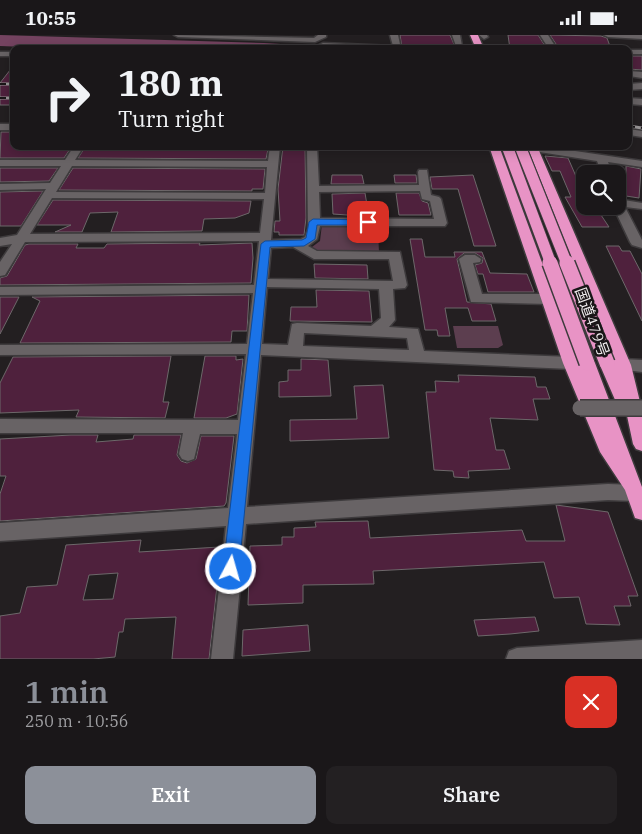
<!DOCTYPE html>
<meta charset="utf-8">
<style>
body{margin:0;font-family:"IBM Plex Serif","Noto Sans JP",serif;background:#232022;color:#f1f3f6;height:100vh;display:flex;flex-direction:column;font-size:19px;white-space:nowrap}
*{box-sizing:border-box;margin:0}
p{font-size:16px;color:#9f9fa2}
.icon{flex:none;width:28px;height:28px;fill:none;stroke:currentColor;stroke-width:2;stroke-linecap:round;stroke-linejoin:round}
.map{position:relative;height:624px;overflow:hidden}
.drawer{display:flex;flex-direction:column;background:#1a1719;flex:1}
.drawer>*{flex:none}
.banner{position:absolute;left:10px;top:10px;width:622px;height:105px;border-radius:10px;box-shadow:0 2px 12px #0003,0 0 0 1px #383638;background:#1a1719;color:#f1f3f6;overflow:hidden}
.buttons{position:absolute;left:576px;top:130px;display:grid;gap:10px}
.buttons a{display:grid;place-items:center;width:50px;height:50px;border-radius:10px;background:#1a1719;box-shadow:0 2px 12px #0003,0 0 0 1px #383638;font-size:25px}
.pin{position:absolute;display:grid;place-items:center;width:42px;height:42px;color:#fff;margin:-21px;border-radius:10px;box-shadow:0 2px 8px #0006}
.me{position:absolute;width:55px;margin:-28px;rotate:6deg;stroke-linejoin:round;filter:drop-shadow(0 0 4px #0008)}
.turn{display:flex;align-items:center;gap:18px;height:105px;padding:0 25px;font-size:22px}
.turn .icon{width:65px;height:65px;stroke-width:2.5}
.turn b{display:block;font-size:35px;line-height:42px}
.round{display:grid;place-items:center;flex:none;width:52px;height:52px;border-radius:10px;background:#232022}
.summary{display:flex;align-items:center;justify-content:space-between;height:85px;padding:0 25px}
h1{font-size:30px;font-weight:600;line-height:38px;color:#8c9099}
.cta{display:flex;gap:10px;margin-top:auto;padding:10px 25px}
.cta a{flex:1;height:58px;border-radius:10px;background:#8c9099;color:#fff;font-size:20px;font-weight:600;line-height:58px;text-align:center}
.cta a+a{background:#232022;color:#f1f3f6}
.status{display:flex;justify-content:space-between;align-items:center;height:35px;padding:0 25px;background:#1a1719;direction:ltr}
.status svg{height:14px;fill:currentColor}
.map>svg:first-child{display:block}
</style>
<div class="status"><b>10:55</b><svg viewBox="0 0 49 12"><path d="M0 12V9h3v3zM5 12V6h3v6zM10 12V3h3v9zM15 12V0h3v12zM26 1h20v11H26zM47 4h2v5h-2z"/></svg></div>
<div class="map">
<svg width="642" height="624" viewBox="0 0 642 624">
<rect width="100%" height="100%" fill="#231f21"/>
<path fill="#5c3e4f" d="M322,189L349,190V194L378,195L379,218L317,216L312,212L320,206Z
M453,291H498L503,310L498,313H457Z"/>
<path fill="#744360" d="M0,0L264,8L364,14H77L0,11Z"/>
<path fill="#4f213d" stroke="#6d686a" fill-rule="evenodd" d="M400,0H450L456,14L405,13L402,12Z
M508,0H538L547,14H510Z
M550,0L601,1L607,3L611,14L558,12Z
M629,21H642V35L629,34Z
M14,30V70H0V48Z
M1,97H14V111H72L64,123H0Z
M86,111L149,112L148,114L182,113V111H247L246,115L268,114L266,124L78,123Z
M283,111H305L306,183L304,200H279V197H274L275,186H280L278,154Z
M545,121L568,123L585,162V171L597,174L609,192H582L565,162H571L560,136H552Z
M626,131L641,134L639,163L626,161Z
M0,133H58L49,146L0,147Z
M73,133L265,134L263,154H252V156L59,155Z
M332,140H362L364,149H331Z
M394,140H416L417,148H395Z
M473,140L496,211H474L458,154H432L430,142Z
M43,156L21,191H0V157Z
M365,158L367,170H374L375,182L333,179L332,159Z
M396,158H419L422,166L428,168L431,180H399Z
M53,165L251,166L249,178L235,183L204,184L202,196L111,197L118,177L90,178L82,197H55L71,190H37Z
M410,204H422L425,222H455L454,217H482L490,238L527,239L534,257H488L483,239H478L475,230L482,228L483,223L475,218H464L457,224L467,267L491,269L496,286H472L468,273H445L450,301H438L437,295H425Z
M200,208L199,210L252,208L253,223L251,248L0,250V243L7,241L25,210L29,209H78L76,213H104L107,209Z
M606,211H619L622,216H630L642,239V286Z
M314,229L367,230L368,244L315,243Z
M316,255L369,256L372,287L290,286L291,272H317Z
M249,260L247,296H232L231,307L20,308L40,266L32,262Z
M0,262H19L0,299Z
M171,321L163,367H169L165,383L76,382L79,375L0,378V348L13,322Z
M205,321H236V325L243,324L237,379L226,383H194Z
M301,324L328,325L331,361L279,362V347L288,346V335H301Z
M458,340L535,342L537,352H546L550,364H533L538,385L490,383L496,415H504L510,434L468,436L469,443L454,442L453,436L434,435L426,357H436L435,346L459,347Z
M383,350L389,403L290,406V385L357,384L354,351Z
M71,400H98L96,407L133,404L134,400H181L177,420L181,426L187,428L196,424L201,401H234L226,468L224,471L0,486V459L6,441H0V404Z
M556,470L608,477L638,561H628L631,571H614L620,590L586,589L579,562L554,563L544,527L373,536L374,549L303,550V568L248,570L250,511L282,510V502H294V493L316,492L315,487L368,486L370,503L522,495L526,506H565Z
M141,505L139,517L219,512L217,551L209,624H172L176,582L125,584L123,597H119L115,622L93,624H0V581L20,578L27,552L57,550L66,510ZM118,538L113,564L83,565L89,540Z
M535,582L539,596L510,599L478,601L474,585Z
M308,590L310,616L242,621L243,595Z"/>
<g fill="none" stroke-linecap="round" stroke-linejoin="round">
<defs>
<path id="minor" d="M174,0L314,3L318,0H326V2L315,7L178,2Z
M390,0H398L401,14C385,14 329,17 319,10L323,8L393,11Z
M452,0H460L462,11H456Z
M479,0H487L488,2L484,4Z
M540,0H548L557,14H549Z
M604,0H642V4L608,2Z
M629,15H642V19H629Z
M0,17H14V21H0Z
M629,36L642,37V43L629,41Z
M642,48V54L629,55V49Z
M629,63L642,64V70L629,69Z
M0,89H14V95H0Z
M629,94L642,96V102L629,100Z
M74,111H84L75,125L268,126L270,111H280L271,205L301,204L305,202L308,194L307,111H317L319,151L419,150L418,137L419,135H427L431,160L439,162L441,164L447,188L445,191H320L317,204L308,211L317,216L400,217L407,250L405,253L393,254L395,285L389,292L418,294L424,316L571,322L576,324L579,328L576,332L571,334L261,320L247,472L608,449L635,450L642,452V464L635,466L608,465L246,489L233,624H211L226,491L0,506V488L228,473L237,399H200L194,424L188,426L182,424L179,419L183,398H0V384L238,385L246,319L0,320V310L247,309L253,258L0,260V252L254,250L259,206L25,207L5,240L0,241V227L12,209L0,211V203L17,200L46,154L0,155V149L50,148L61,131H0V125H65ZM72,131L267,132L265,158L56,157ZM420,156L422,164L430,166L434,184L320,183L319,157ZM52,163L264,164L260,198L30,199ZM293,212L314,224H389L393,246L268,244L271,213ZM267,252L379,254L381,283L371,291L297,288L292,289L288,310L262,309ZM304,298L407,303L409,315L303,311Z
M462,111H542L642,126V132L608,127L613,139H602L597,126L533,116L467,114Z
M618,164L642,168V174L625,172L642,205V213L632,210L630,207L613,171H618Z
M465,220H475L481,224L480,227L473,228L482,259H549L554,261L556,264L554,267L549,269L471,267L459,224Z
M623,324L642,325V337L618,334L615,330L618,326Z
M642,605V624H506L509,616L517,613Z"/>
<path id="highway" d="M470,0H478L484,14H476Z
M489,111H499L582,336L579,328L582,324L587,322L592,324L595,328L642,452V485L635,483L625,455L600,417L563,328Z
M527,111H537L631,330L642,375V416L636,414L633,409L626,376L619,374L599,328L602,324L607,322L614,327Z"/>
</defs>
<use href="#minor" stroke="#3e3b3d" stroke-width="3"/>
<use href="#highway" stroke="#3e3b3d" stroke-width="3"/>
<use href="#minor" fill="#686365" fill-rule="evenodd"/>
<use href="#highway" fill="#e893c5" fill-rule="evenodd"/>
<defs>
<path id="rail" d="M0,49H14
M0,63H14
M629,91L642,93"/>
</defs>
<use href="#rail" stroke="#989596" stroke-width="3"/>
<use href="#rail" stroke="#1a1618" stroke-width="2" stroke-dasharray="6" stroke-linecap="butt"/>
<defs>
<path id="minor-bridge" d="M580,373H642"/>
<path id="highway-bridge-far1" d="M507,111L551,229
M520,111L567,229"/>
<path id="highway-bridge" d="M550,228L587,328
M567,228L607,328"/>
</defs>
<use href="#minor-bridge" stroke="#3e3b3d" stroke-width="18" stroke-linecap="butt"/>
<use href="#highway-bridge-far1" stroke="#3e3b3d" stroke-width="13" stroke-linecap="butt"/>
<use href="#highway-bridge" stroke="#3e3b3d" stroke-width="18" stroke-linecap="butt"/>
<use href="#minor-bridge" stroke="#686365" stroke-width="15"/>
<use href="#highway-bridge-far1" stroke="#e893c5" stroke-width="11"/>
<use href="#highway-bridge" stroke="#e893c5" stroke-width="15"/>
</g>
<path fill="#1a73e8" stroke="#114b97" d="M313,184L368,185L373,187L368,190H317L315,204L304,211L270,212L239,534L236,540L231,542L225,540L223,534L261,209L265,206L302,205L306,203L309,187Z"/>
<g text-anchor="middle" stroke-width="5" stroke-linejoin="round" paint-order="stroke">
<g font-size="15" fill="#f0edee" stroke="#1a1618">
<text transform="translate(592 287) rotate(70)" y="5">国道479号</text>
</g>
</g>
</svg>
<div class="buttons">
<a><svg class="icon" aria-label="search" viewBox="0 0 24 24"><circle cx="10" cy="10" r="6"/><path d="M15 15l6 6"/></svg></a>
</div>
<div class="pin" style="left:368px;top:187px;background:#d93025"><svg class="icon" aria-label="arrive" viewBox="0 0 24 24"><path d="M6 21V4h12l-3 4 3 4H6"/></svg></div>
<svg class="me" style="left:231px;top:534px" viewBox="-20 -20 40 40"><circle r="17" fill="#1a73e8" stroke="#fff" stroke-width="3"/><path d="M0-11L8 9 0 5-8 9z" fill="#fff"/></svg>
<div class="banner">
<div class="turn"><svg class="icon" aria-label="right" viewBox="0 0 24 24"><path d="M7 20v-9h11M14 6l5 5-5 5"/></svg><div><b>180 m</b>Turn right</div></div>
</div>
</div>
<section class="drawer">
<div class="summary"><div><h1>1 min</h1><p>250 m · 10:56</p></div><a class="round" style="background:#d93025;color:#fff"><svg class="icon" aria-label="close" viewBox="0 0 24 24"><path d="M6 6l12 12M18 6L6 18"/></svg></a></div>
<div class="cta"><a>Exit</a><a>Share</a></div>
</section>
